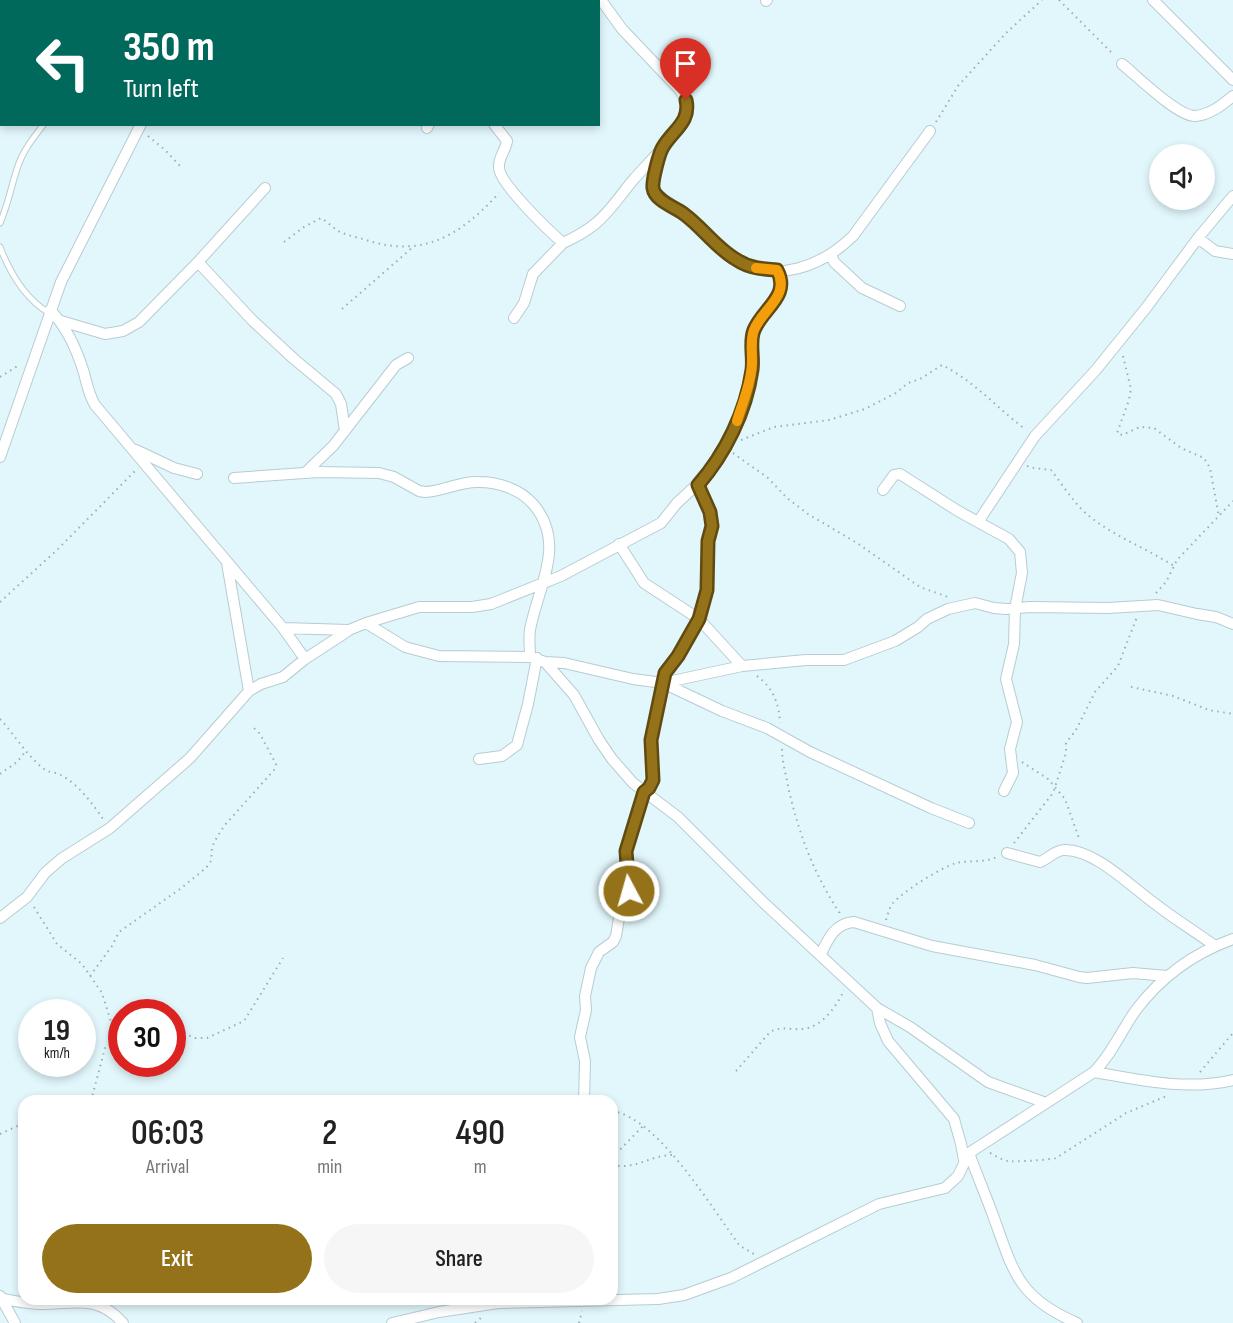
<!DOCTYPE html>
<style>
body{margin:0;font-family:"Sofia Sans Condensed",sans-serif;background:#f6f6f6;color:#222;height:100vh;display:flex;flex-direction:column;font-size:22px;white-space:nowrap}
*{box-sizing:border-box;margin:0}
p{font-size:20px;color:#767676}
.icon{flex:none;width:33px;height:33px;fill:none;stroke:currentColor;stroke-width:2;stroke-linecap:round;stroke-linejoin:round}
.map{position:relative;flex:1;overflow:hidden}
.side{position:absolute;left:18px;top:1095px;width:600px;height:210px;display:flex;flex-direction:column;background:#fff;border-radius:18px;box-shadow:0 3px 9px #0003}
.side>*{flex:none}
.guide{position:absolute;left:0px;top:0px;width:600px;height:126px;box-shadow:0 3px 9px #0003;background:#00695c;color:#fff;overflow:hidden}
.controls{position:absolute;left:1149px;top:144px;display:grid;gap:12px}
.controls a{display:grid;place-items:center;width:66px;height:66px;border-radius:50%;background:#fff;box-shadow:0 3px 9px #0003;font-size:30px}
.speed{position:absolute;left:18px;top:999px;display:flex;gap:12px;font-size:30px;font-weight:700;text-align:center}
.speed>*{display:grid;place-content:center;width:78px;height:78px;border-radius:50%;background:#fff;box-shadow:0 3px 9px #0003;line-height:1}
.speed small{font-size:15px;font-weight:400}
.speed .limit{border:9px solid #d22;background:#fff;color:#111}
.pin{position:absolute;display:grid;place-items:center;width:51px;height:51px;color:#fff;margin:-62px -26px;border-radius:50% 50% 50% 0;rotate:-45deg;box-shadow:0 0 6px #0007}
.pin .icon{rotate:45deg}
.me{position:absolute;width:66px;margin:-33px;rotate:354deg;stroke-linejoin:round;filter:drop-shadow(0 0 4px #0008)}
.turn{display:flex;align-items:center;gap:21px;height:126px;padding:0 24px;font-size:27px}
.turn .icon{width:78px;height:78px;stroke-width:2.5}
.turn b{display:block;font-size:42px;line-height:51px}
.eta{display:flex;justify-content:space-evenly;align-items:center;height:102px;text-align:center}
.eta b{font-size:36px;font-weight:600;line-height:42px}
.button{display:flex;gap:12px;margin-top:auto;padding:12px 24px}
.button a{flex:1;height:69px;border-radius:36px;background:#947219;color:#fff;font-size:24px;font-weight:600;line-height:69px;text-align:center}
.button a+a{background:#f6f6f6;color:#222}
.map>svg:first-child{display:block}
</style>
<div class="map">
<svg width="1233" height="1323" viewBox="0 0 1233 1323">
<rect width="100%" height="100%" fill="#e2f7fc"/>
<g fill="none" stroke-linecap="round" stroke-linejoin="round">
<defs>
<path id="service" d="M92,2V0
M0,223C8,205 11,187 17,169C22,152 33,138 44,124
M0,247C10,273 24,298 49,313"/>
<path id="minor" d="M1153,0L1233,80
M766,1L767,0
M188,2V0
M1122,64C1137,76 1177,116 1195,116C1210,115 1222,105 1233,96
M494,124L507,141C506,150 498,157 499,168C500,184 549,231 563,243C574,238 585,232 595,224C611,211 621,194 634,179C645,166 687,125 688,110C688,102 683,95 679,89L622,29L601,0
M427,128L429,124
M660,154C658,164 652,180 654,190C657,203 679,210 689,218C705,231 719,250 737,260C777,284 822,266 853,236L930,131
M1198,238L1215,251L1233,254
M831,254L834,262L862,288L900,306
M198,262L252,320L294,359L336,394L341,404L345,431
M50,310C67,327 77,350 84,373C87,385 89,395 95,405L283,628L349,630L366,623L405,647L439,656L530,657L545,662L574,695L599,740L612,759L633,783L678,817L764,903L877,1008L910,1027L988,1082L1046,1103
M514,318L524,303L533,274L563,243
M61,321L105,334L123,331L139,322L198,262L265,188
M136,450L174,468L197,474
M0,457L61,282L141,124
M306,472L333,446L396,365L408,358
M234,478L319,472L379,473L394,477L419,491L425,492C444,491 460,481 479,482C498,482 520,489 533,504C566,542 540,583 531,625C528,635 530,646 530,657
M883,490L894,475L900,474L958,511L1009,539L1020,552L1022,573L1015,609L1014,644L1006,679L1017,722L1010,749L1013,773L1004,791
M978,522L1035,436L1095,371L1146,308L1198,238L1233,196
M619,544L644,583L699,619L742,666
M227,563L249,691
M366,623L419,607H472L491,604L561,576L661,523L677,503L703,479L724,448L736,426L752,371L751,341L754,331L781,291L780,277L777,270
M283,628L305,659
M545,662L564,663L633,679L663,683L742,666L806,660H844L895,641L918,627L927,619L948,609L975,603L994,608L1006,609L1030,607L1108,608L1158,605L1197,614L1216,617L1233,624
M663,683L722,711L767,728L810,752L931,808L969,823
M479,759L502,756L517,745L528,704L537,658
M1007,853L1040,862C1048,859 1055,850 1064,850C1096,849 1133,889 1158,906C1176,920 1196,932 1215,946
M0,918L27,897L45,873L61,859L110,828L190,758L249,691L261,684L283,677L305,659L348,631
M821,954C828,939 835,923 854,922L932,946L1035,965L1079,977L1087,978L1133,973L1167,976
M877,1008L880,1023L888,1041L954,1119L961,1144L964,1160
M1094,1072C1140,1080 1186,1091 1233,1080
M584,1101L585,1061L580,1037L586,1010L585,996L591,968L599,952L613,942L616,936L619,918L629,891L626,851L644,792L649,788L653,780L651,740L665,673L678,655L699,619L707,590L708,541L712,526L710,512L698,485
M969,1153C977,1175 986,1196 994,1218C1014,1274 1019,1298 1077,1323
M0,1296L15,1323
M3,1299C15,1301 28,1304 41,1304C75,1304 97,1294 123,1323
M392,1323L439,1312L498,1303L658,1299L684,1295L731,1278L879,1204L945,1188L958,1176L969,1153L1094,1072C1112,1054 1121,1031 1136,1010C1161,977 1194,953 1233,939"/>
</defs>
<use href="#service" stroke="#b7ccd1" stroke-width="7"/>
<use href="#minor" stroke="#b7ccd1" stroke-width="12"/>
<path stroke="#9dadb1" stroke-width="2" stroke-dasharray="1.5 4.5" stroke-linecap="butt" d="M1059,0L1114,55
M936,122L958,86L1006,33L1042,0
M148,136L165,150L182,168
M284,242L304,227L321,218C328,222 333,228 340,232C347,235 355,237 363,239C421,259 459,237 499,193
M342,309L413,247
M1123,356L1131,389L1129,400L1117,433L1122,435L1140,427L1154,428L1181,448L1204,458L1210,468L1219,517
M0,377L19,365
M741,440L774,427L829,420L865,409L896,393L908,383L920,379L942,365C974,381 997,408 1025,429
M733,453L768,478L787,498L808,514L857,543L920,587L948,597
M1027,466L1034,468L1051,470C1063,485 1074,504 1089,516C1115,537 1146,548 1174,566
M1156,593L1166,582L1177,560L1233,501
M0,602L57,550L135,471
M757,676C773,688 779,703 780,723
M1131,687L1173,696L1209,710L1233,714
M0,719C15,735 26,755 44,769C49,773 56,772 61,775C79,785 92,803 103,819
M782,749C782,762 786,774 788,786C798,832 814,875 841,915
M1022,762L1048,779L1065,799L1080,841
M0,774L17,762L26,751
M1014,843L1053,793L1066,753V743L1076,730L1095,692L1118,666L1137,617
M34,907L57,944L82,964L102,993L117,1041
M886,920C888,914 889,908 893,903C904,891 940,868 956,863C970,860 983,863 997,857
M90,976L112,946L119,932L180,889L206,868L211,861L212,847L216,839L224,826L274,770L276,764L260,734L254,728
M172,1035L183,1033L195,1038H207L244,1021L283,958
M736,1071L770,1032C780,1026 791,1030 803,1029C822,1027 837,1006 844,990
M1200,1072L1233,1033
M91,1101L105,1048L117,1041L122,1042
M612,1111C659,1118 712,1209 740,1246L754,1254
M0,1134L24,1123
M990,1153C996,1156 1002,1160 1008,1161C1014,1162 1050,1160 1056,1158L1126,1113L1169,1095
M612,1158L643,1126
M612,1165C637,1170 649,1155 674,1155
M475,1323L482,1317
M579,1323L582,1311"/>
<use href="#service" stroke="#fff" stroke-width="5"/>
<use href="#minor" stroke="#fff" stroke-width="10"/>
</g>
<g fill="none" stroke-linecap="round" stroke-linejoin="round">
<defs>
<path id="route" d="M629,891L626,851L644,792L649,788L653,780L651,740L665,673L678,656L699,619L707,590L708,541L712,526L710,512L698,485C725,454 746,412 752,370C754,357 749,342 754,330C763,308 791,296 777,270C762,269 749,268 737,260C717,249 703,228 684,214C675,207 655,201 653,188C652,181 659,153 663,147C673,130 691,122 686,100"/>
</defs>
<use href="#route" stroke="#604a10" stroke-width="15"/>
<use href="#route" stroke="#947219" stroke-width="10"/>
<path stroke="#f59e0b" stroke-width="10" d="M737,421C742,405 749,388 751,372C754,358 749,343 754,330C763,308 791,296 777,270L756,268"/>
</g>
</svg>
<div class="controls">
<a><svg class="icon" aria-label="sound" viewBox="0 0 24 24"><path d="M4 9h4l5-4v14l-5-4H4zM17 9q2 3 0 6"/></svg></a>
</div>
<div class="speed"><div>19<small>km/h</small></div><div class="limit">30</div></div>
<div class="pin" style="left:686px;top:100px;background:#d93025"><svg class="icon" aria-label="arrive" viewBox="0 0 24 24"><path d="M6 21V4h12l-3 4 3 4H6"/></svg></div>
<svg class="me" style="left:629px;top:891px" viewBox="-20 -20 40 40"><circle r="17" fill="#947219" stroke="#fff" stroke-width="3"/><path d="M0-11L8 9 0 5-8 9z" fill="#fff"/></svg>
<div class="guide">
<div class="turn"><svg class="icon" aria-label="left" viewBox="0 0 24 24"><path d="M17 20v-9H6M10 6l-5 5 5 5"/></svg><div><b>350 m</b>Turn left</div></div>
</div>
<section class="side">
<div class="eta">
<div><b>06:03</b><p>Arrival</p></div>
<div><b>2</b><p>min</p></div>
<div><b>490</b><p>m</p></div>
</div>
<div class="button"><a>Exit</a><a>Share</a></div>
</section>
</div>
